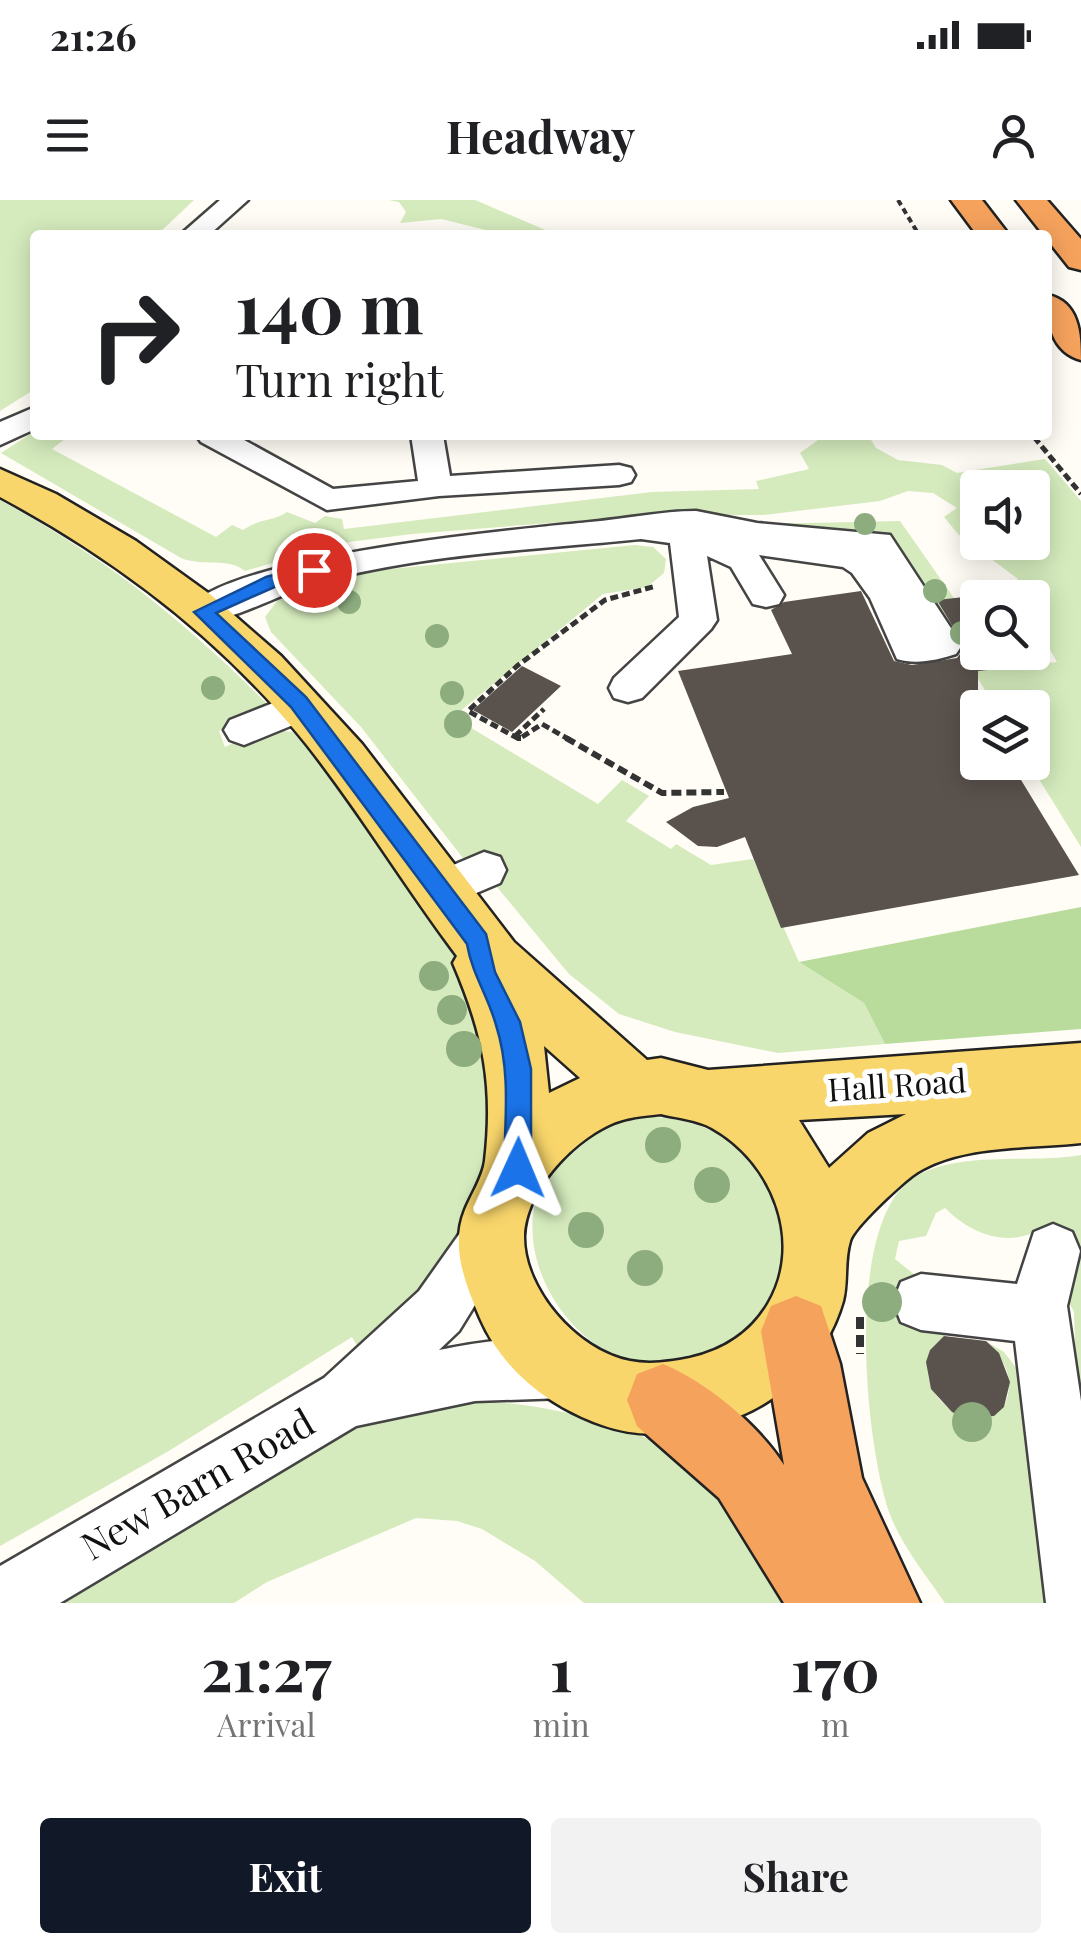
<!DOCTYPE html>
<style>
body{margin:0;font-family:"Playfair Display",serif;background:#f2f2f2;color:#202124;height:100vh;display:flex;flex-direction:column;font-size:38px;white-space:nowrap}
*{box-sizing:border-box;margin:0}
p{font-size:32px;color:#757577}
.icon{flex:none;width:55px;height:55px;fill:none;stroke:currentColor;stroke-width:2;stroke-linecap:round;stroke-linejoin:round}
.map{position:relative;height:1403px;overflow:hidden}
.side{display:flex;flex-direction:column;background:#fff;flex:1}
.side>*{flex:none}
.top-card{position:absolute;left:30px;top:30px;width:1022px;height:210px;border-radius:10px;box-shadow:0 5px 25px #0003;background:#fff;color:#202124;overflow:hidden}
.controls{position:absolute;left:960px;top:270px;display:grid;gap:20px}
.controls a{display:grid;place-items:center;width:90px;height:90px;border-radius:10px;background:#fff;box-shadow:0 5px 25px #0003;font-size:50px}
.pin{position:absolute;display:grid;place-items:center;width:85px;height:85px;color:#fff;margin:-42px;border:5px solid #fff;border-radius:50%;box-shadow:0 2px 10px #0007}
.me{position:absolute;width:110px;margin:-55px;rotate:1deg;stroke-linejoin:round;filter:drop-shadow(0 0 8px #0008)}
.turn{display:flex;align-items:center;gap:35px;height:210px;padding:0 40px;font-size:45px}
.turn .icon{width:130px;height:130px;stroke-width:2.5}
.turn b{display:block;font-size:70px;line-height:85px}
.eta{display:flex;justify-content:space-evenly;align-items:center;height:170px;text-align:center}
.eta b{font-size:60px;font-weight:700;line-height:70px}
.action{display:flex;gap:20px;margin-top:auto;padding:20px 40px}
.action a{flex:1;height:115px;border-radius:10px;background:#111827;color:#fff;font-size:40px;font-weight:700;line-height:115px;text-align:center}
.action a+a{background:#f2f2f2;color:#202124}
.status{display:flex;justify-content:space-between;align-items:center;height:70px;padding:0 50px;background:#fff;direction:ltr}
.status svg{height:28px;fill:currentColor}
header{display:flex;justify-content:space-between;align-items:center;height:130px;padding:0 40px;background:#fff;font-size:45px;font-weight:700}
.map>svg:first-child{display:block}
</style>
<div class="status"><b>21:26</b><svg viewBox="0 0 49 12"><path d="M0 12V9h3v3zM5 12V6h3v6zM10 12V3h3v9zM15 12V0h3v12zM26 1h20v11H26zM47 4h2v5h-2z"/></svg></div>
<header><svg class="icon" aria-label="menu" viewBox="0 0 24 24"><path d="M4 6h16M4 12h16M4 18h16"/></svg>Headway<svg class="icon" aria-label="person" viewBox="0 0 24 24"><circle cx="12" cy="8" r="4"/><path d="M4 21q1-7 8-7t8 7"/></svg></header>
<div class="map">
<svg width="1081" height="1403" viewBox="0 0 1081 1403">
<rect width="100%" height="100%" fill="#fffdf5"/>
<path fill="#d5ebbd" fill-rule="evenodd" d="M0,0H194L157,35H35V189L0,211Z
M389,0H475L557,35H506L441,19L400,23L406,12L399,2Z
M35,231V235H70L52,249L216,337L232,325L243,330C260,318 272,322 287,312L315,323L325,316L342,319L344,329L652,292L759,289L756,281L809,269L800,253L825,235H868L876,248L898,260L942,265L957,273L1045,259L1081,301V647L1029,563L1032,508L995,507L918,378L762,324L900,321L977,431L978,452L1015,467L1057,462L1033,420L1032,398L1013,397L1010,386L1018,379L958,334L944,317L957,308L933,293L908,291L880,301L764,315H651L412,334L341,343L245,371C228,357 202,367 181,358L1,253ZM978,288H1032V342H978Z
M0,300C106,358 186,422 270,507L219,531L225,547L262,529L293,532L374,631L478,786L493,931L481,972L438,1081L361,1153L352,1137L167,1252L0,1346Z
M635,345L653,347L666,359L664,373L647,387L603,394L453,517L598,604L622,580L649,596L626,621L671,649L676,644L711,665L753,659L799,762L864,803L885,844L778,853L675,832L619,814L569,774L478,664L466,662L361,527L271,432L265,417L277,401L274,395L360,372Z
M643,916C668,918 693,920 716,933C782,969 812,1071 755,1128C603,1277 405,968 643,916Z
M1081,955V1316L1074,1112L1064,1093L1066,1028C1046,1023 1038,1033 1019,1037C991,1042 964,1027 945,1008L936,1013L926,1036L899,1041L895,1059L915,1075L917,1091L893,1088L897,1115L961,1133L947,1134L930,1150C919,1187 945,1216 981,1220L1004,1207C1015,1182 1007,1161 987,1142L1004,1152L1022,1175L1057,1403H945C926,1375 901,1345 889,1312C865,1242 843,1020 915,977C961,950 1030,964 1081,955Z
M455,1200C539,1201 646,1222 711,1278C738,1301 780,1371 803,1403H584L535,1361L482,1329L457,1321L416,1318L267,1382L234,1403H54L364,1221Z"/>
<path fill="#b9dc9c" d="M1081,707V829L885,844L864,803L799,762Z"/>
<path fill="#5a524d" d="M861,391L894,461L912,465L957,458L965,447L937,400L991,394L994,398H978V452H1025L1032,465L978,471V562H1010L1079,675L781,728L745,637L717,647L698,646L666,622L693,607L729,598L678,471L792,454L771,410L784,402Z
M522,466L561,486L512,532L473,510Z
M944,1136L986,1141L999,1153L1010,1182L1004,1207L994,1216L966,1218L952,1212L931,1189L926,1162L930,1150Z"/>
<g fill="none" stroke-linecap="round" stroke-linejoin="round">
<defs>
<path id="minor" d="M220,0H248L209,35H180Z
M35,207V229L0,245V222Z
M196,235H235L333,289L418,281L411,235H443L450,276L619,265L631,268L635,275L631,282L619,285L439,296L327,310L201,242Z
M696,311L757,323L890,335L962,445L956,454C937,460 916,465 897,459L870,398L852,373L843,367L759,355L784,395L779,404L766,407L753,404L731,367L707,356L717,420L711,429L642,498L628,502L614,498L609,488L614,478L679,417L670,343L641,339C532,350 419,354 313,384C281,393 219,429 190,421L185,412C219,356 519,329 590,322C625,319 661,311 696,311Z
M301,492L315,496L321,506L315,516L244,545L230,540L224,530L230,520Z
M484,652L500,657L506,670L500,683L441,708L425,703L419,690L425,677Z
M491,1008L510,1016L518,1035L459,1131L439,1150C483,1141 542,1131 585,1148L593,1169L585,1190L564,1198L475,1201L356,1226L60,1403H0V1366L324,1178L419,1091L472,1016Z
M1053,1024L1072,1032L1080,1051L1067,1106L1081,1201V1403H1046L1015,1141L921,1130L901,1122L893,1102L901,1082L921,1074L1017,1084L1034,1032Z"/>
<path id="major" d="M0,269L56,294L136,341L211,395L281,456L362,544L514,742L647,860L661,858L708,870L1081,843V943C1028,949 957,944 912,976C899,986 854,1027 850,1041C844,1060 848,1082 843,1101C825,1163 775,1210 712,1225C672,1234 642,1239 602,1225C549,1206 503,1171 480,1118C465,1083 450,1047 465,1010C471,995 483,977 485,961C494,884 483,833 453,763L457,756C405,687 360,612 307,545C224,441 116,359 0,297ZM544,846L580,878L549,893ZM661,914C677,918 698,920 712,928C772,961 805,1042 768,1104C750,1134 724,1150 690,1158C669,1162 650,1165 630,1161C577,1151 523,1089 524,1036C526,990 571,943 609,925C625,917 644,916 661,914ZM906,914L868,933L829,968L799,920Z"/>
<path id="highway" d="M951,0H982L1009,35H977Z
M1016,0H1047L1081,39V70L1069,67Z
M1048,95C1079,102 1081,133 1081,160C1051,152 1046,121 1048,95Z
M796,1096L821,1106L840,1164L862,1278L920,1403H784L719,1298L637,1226L627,1200L637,1174L663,1164C707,1182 758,1225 784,1265L761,1131L771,1106Z"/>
</defs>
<use href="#minor" stroke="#444" stroke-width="5"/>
<use href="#major" stroke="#222" stroke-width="5"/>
<use href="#highway" stroke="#222" stroke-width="5"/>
<path stroke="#333" stroke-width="4" stroke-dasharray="6 4" stroke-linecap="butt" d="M898,0L919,35
M1033,235L1036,239"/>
<path stroke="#333" stroke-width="5" stroke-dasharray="8 4" stroke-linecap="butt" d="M1034,237L1081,294
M515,536L544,509
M570,540L542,524L519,539L468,511L517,466L605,400L656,386"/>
<path stroke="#333" stroke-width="6" stroke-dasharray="10 5" stroke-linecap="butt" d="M517,538H521
M566,538L662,593L724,592"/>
<path stroke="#333" stroke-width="8" stroke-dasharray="12 6" stroke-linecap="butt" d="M860,1117V1154"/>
<use href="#minor" fill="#fff" fill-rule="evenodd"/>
<use href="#major" fill="#f9d66b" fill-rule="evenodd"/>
<use href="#highway" fill="#f5a25d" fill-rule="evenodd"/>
</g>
<g fill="#8dad7f">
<circle cx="865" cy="324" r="11"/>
<circle cx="935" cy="391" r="12"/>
<circle cx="305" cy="392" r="12"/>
<circle cx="349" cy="402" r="12"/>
<circle cx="962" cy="433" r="12"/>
<circle cx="437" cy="436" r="12"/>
<circle cx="213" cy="488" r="12"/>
<circle cx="452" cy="493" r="12"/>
<circle cx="458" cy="524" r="14"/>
<circle cx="434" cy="776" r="15"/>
<circle cx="452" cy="810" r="15"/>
<circle cx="464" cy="849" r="18"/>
<circle cx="663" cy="945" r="18"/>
<circle cx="712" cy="985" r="18"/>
<circle cx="586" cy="1030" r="18"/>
<circle cx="645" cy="1068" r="18"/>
<circle cx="882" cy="1102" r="20"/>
<circle cx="972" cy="1222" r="20"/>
</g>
<path fill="#1a73e8" stroke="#114b97" stroke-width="2.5" d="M314,364L321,366V374L279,385L216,413L306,497L486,734L495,772L520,822L531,869V968L527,976L518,980L508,976L504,968C505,920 511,871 496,825C488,796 472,774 467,744L291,507L194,412L266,377Z"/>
<g text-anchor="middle" stroke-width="10" stroke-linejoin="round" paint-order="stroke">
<g font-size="32" fill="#111" stroke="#fff">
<text transform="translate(897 886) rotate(-4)" y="11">Hall Road</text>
</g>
<g font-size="38" fill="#111" stroke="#fff">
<text transform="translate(198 1285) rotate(-30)" y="13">New Barn Road</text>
</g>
</g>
</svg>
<div class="controls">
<a><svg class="icon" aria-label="sound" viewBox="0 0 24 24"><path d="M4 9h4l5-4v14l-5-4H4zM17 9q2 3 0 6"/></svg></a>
<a><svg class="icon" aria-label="search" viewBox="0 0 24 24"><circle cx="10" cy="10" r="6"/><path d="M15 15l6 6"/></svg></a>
<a><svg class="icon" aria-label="layers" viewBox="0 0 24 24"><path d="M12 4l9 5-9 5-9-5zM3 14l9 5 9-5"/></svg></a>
</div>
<div class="pin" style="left:314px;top:370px;background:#d93025"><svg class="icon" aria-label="arrive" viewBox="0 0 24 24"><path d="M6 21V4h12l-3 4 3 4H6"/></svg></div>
<svg class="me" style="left:518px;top:968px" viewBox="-20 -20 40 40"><path d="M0-17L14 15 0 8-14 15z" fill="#1a73e8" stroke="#fff" stroke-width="4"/></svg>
<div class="top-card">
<div class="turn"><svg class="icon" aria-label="right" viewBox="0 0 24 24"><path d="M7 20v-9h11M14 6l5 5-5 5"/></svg><div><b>140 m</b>Turn right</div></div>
</div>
</div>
<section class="side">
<div class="eta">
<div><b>21:27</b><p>Arrival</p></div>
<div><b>1</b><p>min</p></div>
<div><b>170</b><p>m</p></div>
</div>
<div class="action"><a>Exit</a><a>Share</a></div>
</section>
